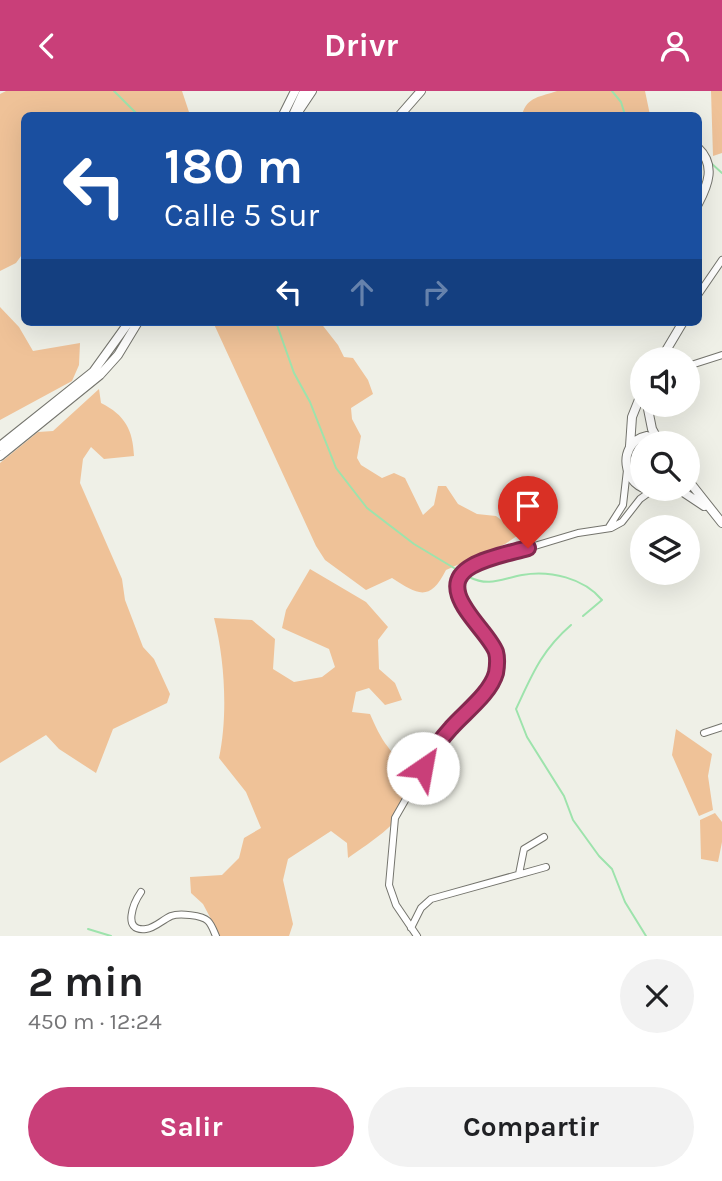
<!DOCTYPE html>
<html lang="es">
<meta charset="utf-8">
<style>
body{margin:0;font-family:Karla,sans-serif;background:#f2f2f2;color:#202124;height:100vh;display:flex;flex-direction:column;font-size:26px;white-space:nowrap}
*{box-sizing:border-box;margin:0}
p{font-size:23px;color:#757577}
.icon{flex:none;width:38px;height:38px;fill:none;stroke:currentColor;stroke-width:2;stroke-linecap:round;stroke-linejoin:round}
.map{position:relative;height:845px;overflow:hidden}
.sheet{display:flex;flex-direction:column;background:#fff;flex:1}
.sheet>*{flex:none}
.guide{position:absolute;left:21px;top:21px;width:681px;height:214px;border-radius:10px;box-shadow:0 7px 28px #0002;background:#1a4fa0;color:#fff;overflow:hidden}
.buttons{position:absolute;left:630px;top:256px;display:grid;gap:14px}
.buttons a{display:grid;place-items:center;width:70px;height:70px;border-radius:50%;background:#fff;box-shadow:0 7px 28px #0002;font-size:35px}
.pin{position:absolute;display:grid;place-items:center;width:60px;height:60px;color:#fff;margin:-72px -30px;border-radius:50% 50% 50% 0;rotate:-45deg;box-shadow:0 0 7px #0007}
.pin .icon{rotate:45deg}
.me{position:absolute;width:77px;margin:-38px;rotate:33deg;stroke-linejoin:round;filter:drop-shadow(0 0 5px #0008)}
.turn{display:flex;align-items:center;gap:24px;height:147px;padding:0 28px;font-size:32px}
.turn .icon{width:91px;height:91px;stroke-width:2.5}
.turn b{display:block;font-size:49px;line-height:60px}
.lanes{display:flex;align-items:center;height:66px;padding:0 28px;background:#0003;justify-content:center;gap:35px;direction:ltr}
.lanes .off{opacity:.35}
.round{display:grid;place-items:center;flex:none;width:74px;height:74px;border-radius:37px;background:#f2f2f2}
.summary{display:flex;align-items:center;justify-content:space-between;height:119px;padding:0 28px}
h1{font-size:42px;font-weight:700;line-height:52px}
.action{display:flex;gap:14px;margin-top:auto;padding:14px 28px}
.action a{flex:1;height:80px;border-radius:42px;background:#c93f79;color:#fff;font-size:28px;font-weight:700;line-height:80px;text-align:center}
.action a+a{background:#f2f2f2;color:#202124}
header{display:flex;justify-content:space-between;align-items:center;height:91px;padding:0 28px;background:#c93f79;color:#fff;font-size:32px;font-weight:700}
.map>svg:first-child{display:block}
</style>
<header><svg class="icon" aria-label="back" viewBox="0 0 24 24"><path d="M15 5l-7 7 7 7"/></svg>Drivr<svg class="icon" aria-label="person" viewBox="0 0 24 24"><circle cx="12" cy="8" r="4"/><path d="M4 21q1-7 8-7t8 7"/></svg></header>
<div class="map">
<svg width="722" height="845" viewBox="0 0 722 845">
<rect width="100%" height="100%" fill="#eff0e7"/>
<path fill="#efc298" d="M6,0H182L190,24H24V161L16,172L0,180V3Z
M557,0H645L650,24H522C527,5 541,6 557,0Z
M711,0H722V62L713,65Z
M0,216L19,236L33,260L80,252L79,274L72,290L0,329Z
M213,231H320L338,254L344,266L353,267L368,289L373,303L351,317L352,328L361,345L357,367L361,374L382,387L394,382L405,387L423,424L434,414L438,395H446L458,413L477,423L496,425L520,443L505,453L446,479C430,511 418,504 392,487L366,499L325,469L316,455Z
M99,298L101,312C125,324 133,339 134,365L104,368L91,356L83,368L80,392L122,488L125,509L143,556L154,568L170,603L167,612L113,638L96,682L59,658L46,644L0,672V372L38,341L53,340Z
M310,478L366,511L388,536L378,549L379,578L395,592L402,609L385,614L369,597L356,601L352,621L370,623C375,634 380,646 388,656C393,664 402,669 406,676C429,717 374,748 348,767L347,752L331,740L288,768L283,789L293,833L289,845H220L203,813L191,802L190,786L222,784L239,767L244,747L261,737L246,701L219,667C228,625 225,569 214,527L252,529L275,548L273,578L294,591L322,586L335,576L329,558L282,537L286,519Z
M676,638L712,663L708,685L713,719L699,725L672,664Z
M715,722L722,731V751L718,771L701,768L700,729Z"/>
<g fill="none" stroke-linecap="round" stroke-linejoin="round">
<path stroke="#9de3ac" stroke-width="2" d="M114,0L138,24
M612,0L621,11L625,24
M711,72L722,82
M276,231L294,282L310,311L336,377L367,417L414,453L459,480
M469,486C489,496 501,488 522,484C550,479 584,487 602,509L583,525
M571,534C541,560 532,584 516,618L527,646L564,705L573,729L599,765L612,778L625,811L646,845
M88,838L111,845"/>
<defs>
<path id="minor" d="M698,204L722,169
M688,275L722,264
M609,436L623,414L627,379
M704,642L722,636
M519,783L524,758L544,746
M141,801C134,811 121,841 146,838C155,837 162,829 171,825C179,822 202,824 208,830C212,834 214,841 216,845
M411,837L421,817L431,808L546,776
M417,845L396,814L389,794L395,727L435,657L492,591L497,573L493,555L459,508V492L462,484L478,472L578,442L611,437L622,431L640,408L651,400"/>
<path id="major" d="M294,22L304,0
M283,24L295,0
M296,24L312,0
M400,24L421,0
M698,57C716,74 708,94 698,113
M661,268L683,231
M647,313L652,338L658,349
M660,352L647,345C612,352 625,408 661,397
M0,355L93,281L129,231
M630,355L632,326L642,301
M0,365L100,284L118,264L138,231
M688,389L722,432
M677,397L704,415"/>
</defs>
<use href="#minor" stroke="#74746d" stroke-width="8"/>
<use href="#major" stroke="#74746d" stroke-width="10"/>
<use href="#minor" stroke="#fff" stroke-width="6"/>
<use href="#major" stroke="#fff" stroke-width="8"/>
</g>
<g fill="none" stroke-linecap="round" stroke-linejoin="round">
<defs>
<path id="route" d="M423,677C431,662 440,649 451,637C465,621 490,603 496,582C497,576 498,568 496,561C488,538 431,498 472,475C488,466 510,462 528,457"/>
</defs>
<use href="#route" stroke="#83294f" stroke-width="18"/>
<use href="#route" stroke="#c93f79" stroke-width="12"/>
</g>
</svg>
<div class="buttons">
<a><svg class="icon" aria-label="sound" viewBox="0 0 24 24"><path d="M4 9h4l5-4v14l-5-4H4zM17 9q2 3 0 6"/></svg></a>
<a><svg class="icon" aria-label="search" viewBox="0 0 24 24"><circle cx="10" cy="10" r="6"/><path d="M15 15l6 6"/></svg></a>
<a><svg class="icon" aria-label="layers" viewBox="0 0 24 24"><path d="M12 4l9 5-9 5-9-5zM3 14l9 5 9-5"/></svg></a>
</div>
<div class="pin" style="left:528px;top:457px;background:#d93025"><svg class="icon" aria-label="arrive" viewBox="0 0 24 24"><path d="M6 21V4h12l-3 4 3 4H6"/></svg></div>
<svg class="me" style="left:423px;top:677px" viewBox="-20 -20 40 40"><circle r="19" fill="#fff"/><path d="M0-13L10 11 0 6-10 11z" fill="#c93f79"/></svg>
<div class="guide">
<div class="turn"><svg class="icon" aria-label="left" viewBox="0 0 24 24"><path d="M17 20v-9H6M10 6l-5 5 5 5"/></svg><div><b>180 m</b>Calle 5 Sur</div></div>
<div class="lanes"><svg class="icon" aria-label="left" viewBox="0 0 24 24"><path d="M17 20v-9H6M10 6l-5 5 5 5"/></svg><svg class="icon off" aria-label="ahead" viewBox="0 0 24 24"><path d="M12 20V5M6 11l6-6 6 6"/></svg><svg class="icon off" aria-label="right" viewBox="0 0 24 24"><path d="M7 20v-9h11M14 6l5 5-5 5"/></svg></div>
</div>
</div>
<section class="sheet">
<div class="summary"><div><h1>2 min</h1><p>450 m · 12:24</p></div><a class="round"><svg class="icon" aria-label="close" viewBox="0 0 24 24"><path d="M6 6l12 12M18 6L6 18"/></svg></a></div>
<div class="action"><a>Salir</a><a>Compartir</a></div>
</section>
